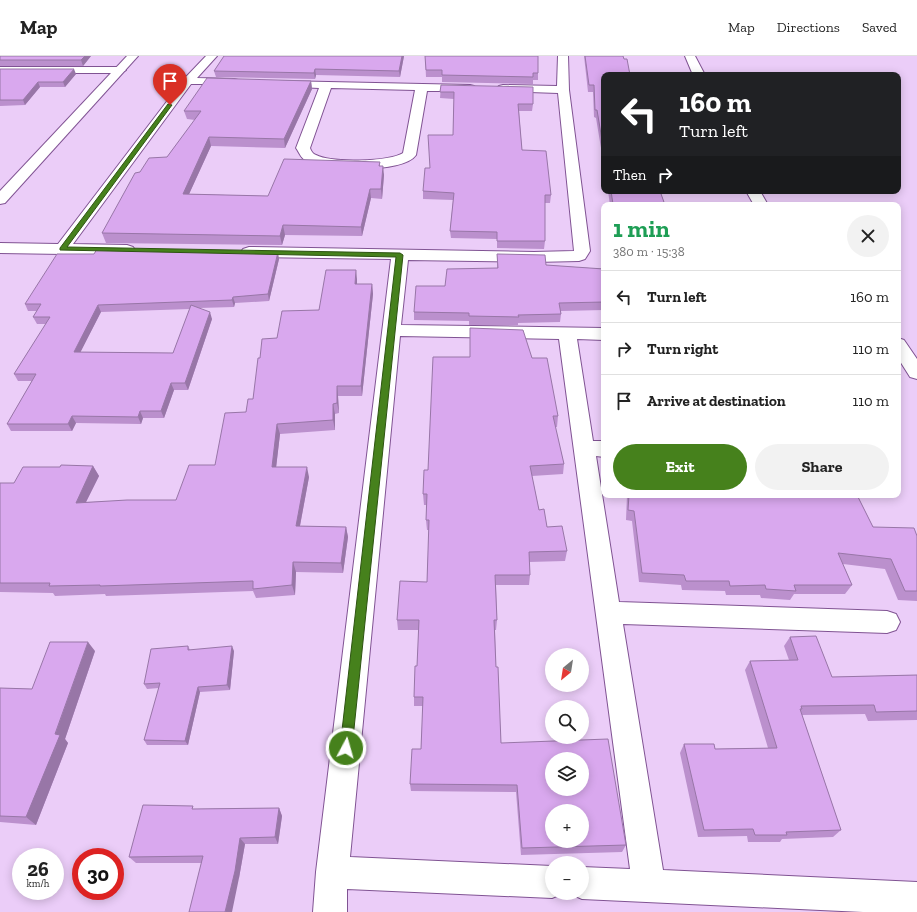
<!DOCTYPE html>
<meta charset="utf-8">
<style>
body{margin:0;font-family:"Zilla Slab",serif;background:#f2f2f2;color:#222;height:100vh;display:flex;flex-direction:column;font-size:15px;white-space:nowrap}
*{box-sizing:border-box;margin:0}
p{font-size:13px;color:#767676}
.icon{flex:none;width:22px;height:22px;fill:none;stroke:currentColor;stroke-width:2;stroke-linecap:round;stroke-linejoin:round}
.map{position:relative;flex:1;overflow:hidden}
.panel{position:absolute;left:601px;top:146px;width:300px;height:296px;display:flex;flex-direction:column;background:#fff;border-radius:8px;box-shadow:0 2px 10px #0003}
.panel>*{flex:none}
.banner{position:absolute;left:601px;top:16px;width:300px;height:122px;border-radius:8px;box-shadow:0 2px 10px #0003;background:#202124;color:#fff;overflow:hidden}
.needle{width:26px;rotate:210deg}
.controls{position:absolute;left:545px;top:592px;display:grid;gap:8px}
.controls a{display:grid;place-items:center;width:44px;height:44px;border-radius:50%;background:#fff;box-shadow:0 2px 10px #0003;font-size:20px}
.speed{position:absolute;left:12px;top:792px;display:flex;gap:8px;font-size:20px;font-weight:700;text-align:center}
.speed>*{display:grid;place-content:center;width:52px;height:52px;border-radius:50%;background:#fff;box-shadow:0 2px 10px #0003;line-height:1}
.speed small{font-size:10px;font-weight:400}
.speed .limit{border:6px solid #d22;background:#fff;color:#111}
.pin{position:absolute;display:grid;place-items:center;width:34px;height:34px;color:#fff;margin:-41px -17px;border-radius:50% 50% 50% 0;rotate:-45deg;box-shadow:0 0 4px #0007}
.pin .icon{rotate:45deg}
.me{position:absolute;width:44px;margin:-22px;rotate:6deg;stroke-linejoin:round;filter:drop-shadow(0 0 3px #0008)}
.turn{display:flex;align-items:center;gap:14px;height:84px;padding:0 12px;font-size:18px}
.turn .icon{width:52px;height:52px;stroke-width:2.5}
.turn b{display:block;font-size:28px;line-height:34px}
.then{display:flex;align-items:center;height:38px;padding:0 12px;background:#0003;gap:8px;font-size:15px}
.round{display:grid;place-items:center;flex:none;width:42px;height:42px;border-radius:21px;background:#f2f2f2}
.headline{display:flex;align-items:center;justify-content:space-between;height:68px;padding:0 12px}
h1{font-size:24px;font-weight:700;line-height:30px;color:#1e9e55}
.primary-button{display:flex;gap:8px;margin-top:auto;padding:8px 12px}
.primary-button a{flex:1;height:46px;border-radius:24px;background:#46811c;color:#fff;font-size:16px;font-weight:700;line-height:46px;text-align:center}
.primary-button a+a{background:#f2f2f2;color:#222}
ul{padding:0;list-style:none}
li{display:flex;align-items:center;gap:12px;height:52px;padding:0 12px;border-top:1px solid #e0e0e0}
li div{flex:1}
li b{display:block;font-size:15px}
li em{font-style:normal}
header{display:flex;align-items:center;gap:24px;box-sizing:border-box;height:56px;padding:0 20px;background:#fff;border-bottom:1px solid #e0e0e0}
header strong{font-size:19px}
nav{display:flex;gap:22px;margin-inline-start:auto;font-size:14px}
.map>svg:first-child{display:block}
</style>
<header>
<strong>Map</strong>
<nav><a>Map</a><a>Directions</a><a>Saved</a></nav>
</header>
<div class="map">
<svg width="917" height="856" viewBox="0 0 917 856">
<rect width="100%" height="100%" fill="#ebcdf8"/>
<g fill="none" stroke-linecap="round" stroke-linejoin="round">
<defs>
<path id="minor" d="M206,0H217L197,22L234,23L238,24L240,26L238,28H191L73,188L127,189L133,191L135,194L133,197L127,199L0,197V187L58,188L184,23Z
M558,0H568L569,34L590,195L585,203L579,205L534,206L408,204L401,269L604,272V284L577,283L593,385H604V401L596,400L619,546L887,555L896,558L900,566L896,574L887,577L623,568L663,814L917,826V856H863L582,843L571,838L570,837H582V811L630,813L559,283L400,280L350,801L552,810V837H564L552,842L347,833V856H313L316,816L391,203L249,201L243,199L241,196L243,193L249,191L534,196L574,195L558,37L503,35L499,34L497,32L499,30L503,29L557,30Z
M685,0H695L705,19H693Z
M0,11H120L126,14L120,17H0Z
M281,25L470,29L474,30L476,32L474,34L470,35H427L416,99C403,118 324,115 305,104C301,102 299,96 296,92L319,32L277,30L275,28L277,26ZM331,32L415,34L403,97C388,106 331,107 316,99C313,98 311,95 310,92Z
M746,135H760L768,149H754Z
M898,282L904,284L917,303V323L910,321L898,302Z"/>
<path id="tertiary" d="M127,0H138L5,147L0,148V135Z"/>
</defs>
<use href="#minor" stroke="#805393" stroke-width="2"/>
<use href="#tertiary" stroke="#805393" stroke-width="2"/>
<use href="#minor" fill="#fff" fill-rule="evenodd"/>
<use href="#tertiary" fill="#fff" fill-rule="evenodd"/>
</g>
<path fill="#bb90cd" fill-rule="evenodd" d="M0,0H91L83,10H0Z
M224,0H404L400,21L316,19L315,23L216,21L214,15Z
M425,0L538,17V24H533V28L442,26V21H426Z
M584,0H623L604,19V110L596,62L594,61L593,36H588Z
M0,13L76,18L65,31H40L25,49L0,50Z
M311,25L312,33L285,92L211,90L189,138L268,140L380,106V110L384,119L382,143L371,142L362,180L285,179L282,189L106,187L102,177L140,116L167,101L195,64L187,63L184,55Z
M441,29L533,48L532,55H519L522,94L551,139L550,147H545V185L544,193L497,192V183L451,182L450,175L453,144L423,143V135L453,79L454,43L440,42Z
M608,135H660L665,149H610Z
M497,198L546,209L604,213V254L561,255V258L560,266L518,267V269H469V265L414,264V256L445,230L497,212Z
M279,203L269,245L235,247L234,251L199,252L212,263L188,334H174L164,362H143L141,368L76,367L72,375H11L7,368L32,325H18L14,318L46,268H37L33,261L37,255H28L25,248ZM190,253L173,297L80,296L101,256Z
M357,223V228H372L373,238L362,340H338L339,357L335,358V374L280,378L276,411L309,421L300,470L346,471L348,481L343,517L296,516L295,539L256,542L253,535L106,540L105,538L55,540L53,537L0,536V427H14L60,411L93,410L99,420L86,446L176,444L215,409L246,356L253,343L260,302L277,282L319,254Z
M532,302L558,360L557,371H555L564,408L563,418L532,420L539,454L547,471L567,495L565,505L529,506L530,519L529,529H496L497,564L496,574H495L496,611L501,687L626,789L622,796L521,799L516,736L411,735L410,728L421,693L423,650H414V641L417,610L419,574H398L397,564L427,526L429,474H427L426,464L427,449H424L423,438L428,414Z
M627,439H857L873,471L917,480V545L898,544L885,513L843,508L852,529L845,538H794L790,544L761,542L760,539H726L725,535L682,534L681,529L639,526L632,465L626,464Z
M790,581L832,621L917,619V664L868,665L865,658L802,659L841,774L833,781L782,783L780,786H748L747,780L698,781L680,697L684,688L715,693L768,692L745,614L750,605L789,604L784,590Z
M188,590L190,594L234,595L230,634L200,636L188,689H147L144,684L159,632L147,633L144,628Z
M95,595L65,683L68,687L36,769L0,766V632L32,633Z
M279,752L282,760L278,788H245L239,822L201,807H136L129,801L196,753Z"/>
<path fill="#9876a7" d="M85,0H91L83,10L81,4Z
M402,0H404L400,21L399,15Z
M74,13L76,18L65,31L63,26Z
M315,13L316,19L315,23L314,17Z
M311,25L312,33L285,92L284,83Z
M38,26L40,31L25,49L23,44Z
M209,81L211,90L185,147L183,138Z
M383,110L384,119L382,143L381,133Z
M370,133L371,142L362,180L361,171Z
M283,169L285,179L282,189L280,180Z
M278,196L279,203L269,245L268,238Z
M356,214L357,223V238L355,228Z
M372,228L373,238L362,340L361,330Z
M233,241L235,247L234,251L232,244Z
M98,249L101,256L77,303L74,296Z
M210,256L212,263L188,334L185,327Z
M171,327L174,334L164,362L161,355Z
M337,330L338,340L339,357L337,347Z
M333,348L335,358V374L333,364Z
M140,355L143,362L141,368L138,361Z
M72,360L76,367L72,375L68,368Z
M277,368L280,378L275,421L272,411Z
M93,410L99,420L81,456L76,447Z
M307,411L309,421L298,480L296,470Z
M346,471L348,481L343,517L341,507Z
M293,506L296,516L295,539L292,529Z
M88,586L95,595L65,683L68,687L36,769L26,761Z
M232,590L234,595L230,634L227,629Z
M198,631L200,636L188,689L185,685Z
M279,752L282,760L278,788L275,781Z
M240,782L245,788L239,822L232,856H225Z"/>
<path fill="#d9a8ee" stroke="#9876a7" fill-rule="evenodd" d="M0,0H85L81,4H0Z
M224,0H402L399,15L315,13L314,17L214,15Z
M425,0H538V17H533V21L442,19V14H426Z
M585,0H623L624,3H627L630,19H604V96L597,54H595L594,29H589Z
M0,13H74L63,26H38L23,44H0Z
M207,22L311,25L284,83L209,81L183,138L268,140L284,103L380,106L379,110H383L381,133H370L361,171L283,169L280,180L102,177L135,117L140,116L149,102L167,101L201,55H184Z
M441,29L533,31V48H518L522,94L546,95L551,139H545V185H497V176L450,175L454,137L423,135L425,112H430L428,79H453L454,36H440Z
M611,135H660L665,149H620L619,148H613Z
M97,193L278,196L268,238L233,241L232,244L98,249L74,296L173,297L191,249L210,256L185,327H171L161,355H140L138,361L72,360L68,368H7L36,318H14L50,261H33L41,248H25L57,198H94Z
M497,198L545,199L546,209L604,213V246L559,247L561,258L518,259L519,261L469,260V257L414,256L416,230H445L447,213L498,212Z
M326,214H356L355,228H372L361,330H337V347L333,348V364L277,368L272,411H307L296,470L346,471L341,507L293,506L292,529L253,533V525L100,530V529L49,530L50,527H0V427H14L23,411H60L61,409L93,410L76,447L127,444H176L189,409H215L225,357L246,356L248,343H253L258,302H260L262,283L277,282L282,255L319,254Z
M470,272L523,274L532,302H547L558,360H553L564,408L530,410L539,454L544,453L547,471L562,470L567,495L529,496L530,519H495L497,564H494L496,611H498L501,687L608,683L626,789L522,792L517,729L410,728L412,693H421L423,641H414L415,610H417L419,564H397L400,525L427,526L429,464H426L427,438H423L424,414H428L433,301H470ZM552,703H582V733H552ZM552,755H582V785H552Z
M629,439H857L873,471L914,472L917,480V535H905L891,503L838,497L852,529H794L796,535L766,533L765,529L730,530L729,525H686L684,519L642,517L634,455L628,454Z
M816,580L832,621L917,619V655L876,656L874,649L801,650L802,653H800L841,774L786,776L787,779H755L753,773L704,774L684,688H714L715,693L777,692L750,605L798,604L790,581Z
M50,586H88L55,678L60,679L26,761L0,760V632L32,633Z
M188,590V594L232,590L227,629L198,631L185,685L144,684L160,627L144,628L151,593Z
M143,749L193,750L192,753L279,752L275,781L240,782L235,815L225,856H189L203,800L129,801Z"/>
<path fill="#46811c" stroke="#2e5412" d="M168,48L172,49L67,191L400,197L403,199L352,692L350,696L346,698L342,696L340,692L396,201L60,194V192Z"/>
</svg>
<div class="controls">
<a><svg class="needle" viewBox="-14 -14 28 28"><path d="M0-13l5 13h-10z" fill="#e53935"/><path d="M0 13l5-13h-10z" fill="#767676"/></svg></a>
<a><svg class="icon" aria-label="search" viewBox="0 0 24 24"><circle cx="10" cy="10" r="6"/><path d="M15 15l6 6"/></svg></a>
<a><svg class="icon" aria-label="layers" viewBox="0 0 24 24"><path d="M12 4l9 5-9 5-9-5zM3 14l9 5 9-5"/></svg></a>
<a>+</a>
<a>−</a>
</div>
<div class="speed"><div>26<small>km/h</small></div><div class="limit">30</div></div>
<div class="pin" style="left:170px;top:49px;background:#d93025"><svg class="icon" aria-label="arrive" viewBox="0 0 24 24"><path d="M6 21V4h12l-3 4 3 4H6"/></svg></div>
<svg class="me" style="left:346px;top:692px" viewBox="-20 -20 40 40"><circle r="17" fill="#46811c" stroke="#fff" stroke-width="3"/><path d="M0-11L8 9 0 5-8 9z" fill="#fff"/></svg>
<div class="banner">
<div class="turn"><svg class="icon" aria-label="left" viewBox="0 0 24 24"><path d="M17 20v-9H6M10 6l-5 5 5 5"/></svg><div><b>160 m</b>Turn left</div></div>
<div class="then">Then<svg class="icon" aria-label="right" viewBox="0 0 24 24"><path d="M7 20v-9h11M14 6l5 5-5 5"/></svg></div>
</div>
<section class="panel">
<div class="headline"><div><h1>1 min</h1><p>380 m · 15:38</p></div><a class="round"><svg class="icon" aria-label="close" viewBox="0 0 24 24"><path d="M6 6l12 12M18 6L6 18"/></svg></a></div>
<ul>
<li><svg class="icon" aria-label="left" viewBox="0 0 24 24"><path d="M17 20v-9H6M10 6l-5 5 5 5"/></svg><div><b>Turn left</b></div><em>160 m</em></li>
<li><svg class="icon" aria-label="right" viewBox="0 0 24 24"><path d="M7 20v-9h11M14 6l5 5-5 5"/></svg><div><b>Turn right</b></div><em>110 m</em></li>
<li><svg class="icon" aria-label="arrive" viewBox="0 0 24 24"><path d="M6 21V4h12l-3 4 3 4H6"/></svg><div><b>Arrive at destination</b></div><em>110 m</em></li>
</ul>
<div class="primary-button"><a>Exit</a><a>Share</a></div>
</section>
</div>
